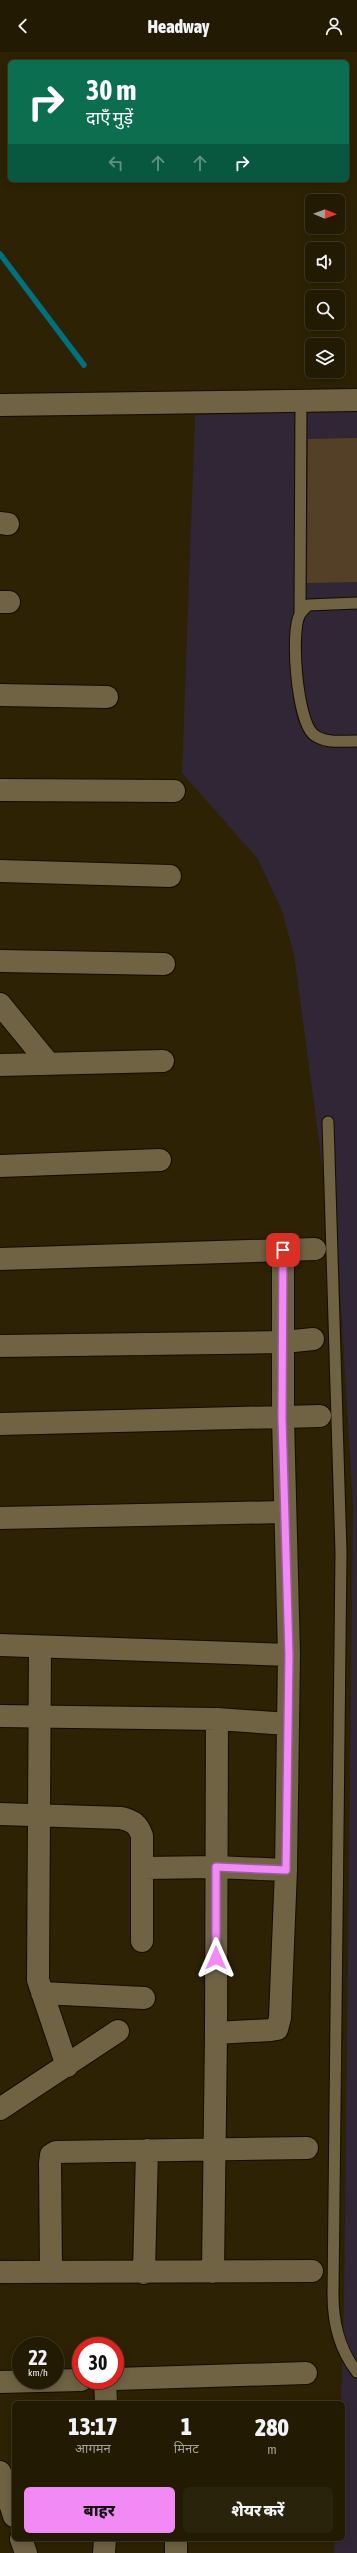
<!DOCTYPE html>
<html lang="hi">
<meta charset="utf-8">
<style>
body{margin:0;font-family:"Asap Condensed","Noto Sans Devanagari",sans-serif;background:#2a230c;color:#f1f3f6;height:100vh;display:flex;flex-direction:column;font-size:15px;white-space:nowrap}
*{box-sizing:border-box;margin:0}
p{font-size:13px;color:#a2a199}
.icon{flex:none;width:22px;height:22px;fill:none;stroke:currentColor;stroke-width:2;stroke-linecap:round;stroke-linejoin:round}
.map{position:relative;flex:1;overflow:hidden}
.sheet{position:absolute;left:12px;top:2349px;width:333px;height:140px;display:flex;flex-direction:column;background:#221a02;border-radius:6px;box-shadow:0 2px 10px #0003,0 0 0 1px #3f3824}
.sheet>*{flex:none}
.hud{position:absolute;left:8px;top:8px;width:341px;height:122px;border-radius:6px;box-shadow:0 2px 10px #0003,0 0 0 1px #3f3824;background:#0b6e4f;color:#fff;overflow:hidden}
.needle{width:26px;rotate:91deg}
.tools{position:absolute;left:305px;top:142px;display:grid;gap:8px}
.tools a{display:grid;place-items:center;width:40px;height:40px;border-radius:6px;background:#221a02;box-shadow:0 2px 10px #0003,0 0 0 1px #3f3824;font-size:20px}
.speed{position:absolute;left:12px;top:2285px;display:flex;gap:8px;font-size:20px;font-weight:700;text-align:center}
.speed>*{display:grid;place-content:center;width:52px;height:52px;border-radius:50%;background:#221a02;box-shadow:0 2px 10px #0003,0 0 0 1px #3f3824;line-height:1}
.speed small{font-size:10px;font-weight:400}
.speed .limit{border:6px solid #d22;background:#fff;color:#111}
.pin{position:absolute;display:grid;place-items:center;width:34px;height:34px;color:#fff;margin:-17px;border-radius:8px;box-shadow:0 2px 6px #0006}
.me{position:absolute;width:44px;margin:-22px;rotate:0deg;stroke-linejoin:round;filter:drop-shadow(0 0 3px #0008)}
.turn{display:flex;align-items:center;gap:14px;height:84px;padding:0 12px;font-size:18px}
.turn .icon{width:52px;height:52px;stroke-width:2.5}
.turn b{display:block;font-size:28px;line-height:34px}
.lanes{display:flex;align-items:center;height:38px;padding:0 12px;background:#0003;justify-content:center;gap:20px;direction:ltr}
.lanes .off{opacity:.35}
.eta{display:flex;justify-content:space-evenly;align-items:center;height:68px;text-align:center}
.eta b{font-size:24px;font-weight:800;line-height:28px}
.action{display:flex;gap:8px;margin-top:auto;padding:8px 12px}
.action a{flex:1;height:46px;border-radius:6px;background:#f18af4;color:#111;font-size:16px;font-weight:800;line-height:46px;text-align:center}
.action a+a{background:#2a230c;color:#f1f3f6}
header{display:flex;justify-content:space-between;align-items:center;height:52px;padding:0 12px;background:#221a02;font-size:18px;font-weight:800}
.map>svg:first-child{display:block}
</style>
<header><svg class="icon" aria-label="back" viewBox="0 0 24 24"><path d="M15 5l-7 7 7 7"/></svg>Headway<svg class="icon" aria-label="person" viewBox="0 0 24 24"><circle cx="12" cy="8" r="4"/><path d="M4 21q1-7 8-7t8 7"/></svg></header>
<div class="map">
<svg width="357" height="2501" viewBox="0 0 357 2501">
<rect width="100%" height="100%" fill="#2d2203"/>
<path fill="#312635" d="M357,359V2501H334L335,2487H343V2351H341L344,2252L353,1454L337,1190L322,1111L294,903L282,859L258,807L182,721L195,363Z"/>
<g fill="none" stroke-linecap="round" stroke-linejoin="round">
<path stroke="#006f7e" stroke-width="5.5" d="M0,202L84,313"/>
</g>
<path fill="#544026" d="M357,386V530L307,531L308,387Z"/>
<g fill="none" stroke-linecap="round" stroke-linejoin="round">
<defs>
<path id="service" d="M357,551L308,553C306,555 302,559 300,562C290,579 297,668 313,682C325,692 341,689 357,689
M300,562L301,349
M328,1070L341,1500L333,2243C333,2272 339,2297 357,2320"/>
<path id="minor" d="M0,471L8,472
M0,550H9
M0,643L107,645
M0,738L174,739
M0,819L170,824
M0,909L164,912
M0,952L49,1012
M0,1013L163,1009
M0,1114L160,1108
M0,1207L315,1197
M0,1294L284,1290L313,1287
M0,1372L320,1364
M0,1466L284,1460
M0,1593L289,1603
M40,1595L38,1928L67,2014
M0,1664L217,1667L288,1672
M0,1762L121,1766C133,1769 138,1772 142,1784V1889
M143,1816L216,1815L286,1818
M42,1941L144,1946
M216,1981L271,1978L277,1977L280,1966L286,1818L289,1603L283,1366V1198
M0,2057L118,1979
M0,2220L312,2219
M51,2220L50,2111L51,2103L56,2100L307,2096
M213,2220L216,1981L217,1667
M144,2221L147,2098
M115,2327L306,2321
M105,2328L106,2351
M0,2330L81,2328
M0,2420L14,2464
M21,2487L26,2501
M104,2501L105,2487
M176,2501V2487"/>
<path id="tertiary" d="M0,353L357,348"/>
</defs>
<use href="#service" stroke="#130c00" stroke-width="13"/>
<use href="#minor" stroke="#130c00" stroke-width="24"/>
<use href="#tertiary" stroke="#130c00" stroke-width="24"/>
<use href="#service" stroke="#6f6344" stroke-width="11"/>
<use href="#minor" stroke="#6f6344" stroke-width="22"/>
<use href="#tertiary" stroke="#6f6344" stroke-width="22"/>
</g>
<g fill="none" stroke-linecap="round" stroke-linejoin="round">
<defs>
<path id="route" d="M216,1906V1815L286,1818L289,1603L282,1366L283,1198"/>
</defs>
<use href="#route" stroke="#9d5a9f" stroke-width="10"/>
<use href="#route" stroke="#f18af4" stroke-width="7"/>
</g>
</svg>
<div class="tools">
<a><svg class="needle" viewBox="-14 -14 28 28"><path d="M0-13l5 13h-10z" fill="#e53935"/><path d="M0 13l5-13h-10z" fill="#a2a199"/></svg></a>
<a><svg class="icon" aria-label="sound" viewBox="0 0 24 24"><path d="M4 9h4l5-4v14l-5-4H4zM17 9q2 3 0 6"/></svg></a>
<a><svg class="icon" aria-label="search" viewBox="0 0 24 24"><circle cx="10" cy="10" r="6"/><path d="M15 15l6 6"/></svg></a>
<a><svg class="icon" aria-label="layers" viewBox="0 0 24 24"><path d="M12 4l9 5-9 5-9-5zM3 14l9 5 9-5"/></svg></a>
</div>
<div class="speed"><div>22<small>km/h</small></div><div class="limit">30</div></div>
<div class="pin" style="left:283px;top:1198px;background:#d93025"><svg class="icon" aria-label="arrive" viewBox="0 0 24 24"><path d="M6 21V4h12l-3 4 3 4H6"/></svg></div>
<svg class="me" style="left:216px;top:1906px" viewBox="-20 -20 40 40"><path d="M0-17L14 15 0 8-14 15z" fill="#f18af4" stroke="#fff" stroke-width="4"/></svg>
<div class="hud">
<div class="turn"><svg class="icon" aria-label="right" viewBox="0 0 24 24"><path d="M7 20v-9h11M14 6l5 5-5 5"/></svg><div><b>30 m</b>दाएँ मुड़ें</div></div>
<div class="lanes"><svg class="icon off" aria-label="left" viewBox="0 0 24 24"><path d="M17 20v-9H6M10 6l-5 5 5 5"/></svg><svg class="icon off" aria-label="ahead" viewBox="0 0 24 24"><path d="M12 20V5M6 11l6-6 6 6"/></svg><svg class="icon off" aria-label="ahead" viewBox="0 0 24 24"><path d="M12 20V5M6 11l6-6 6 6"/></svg><svg class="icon" aria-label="right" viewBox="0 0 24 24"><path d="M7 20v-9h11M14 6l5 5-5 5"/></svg></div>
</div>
<section class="sheet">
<div class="eta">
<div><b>13:17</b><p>आगमन</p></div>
<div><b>1</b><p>मिनट</p></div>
<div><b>280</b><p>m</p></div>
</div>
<div class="action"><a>बाहर</a><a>शेयर करें</a></div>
</section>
</div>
